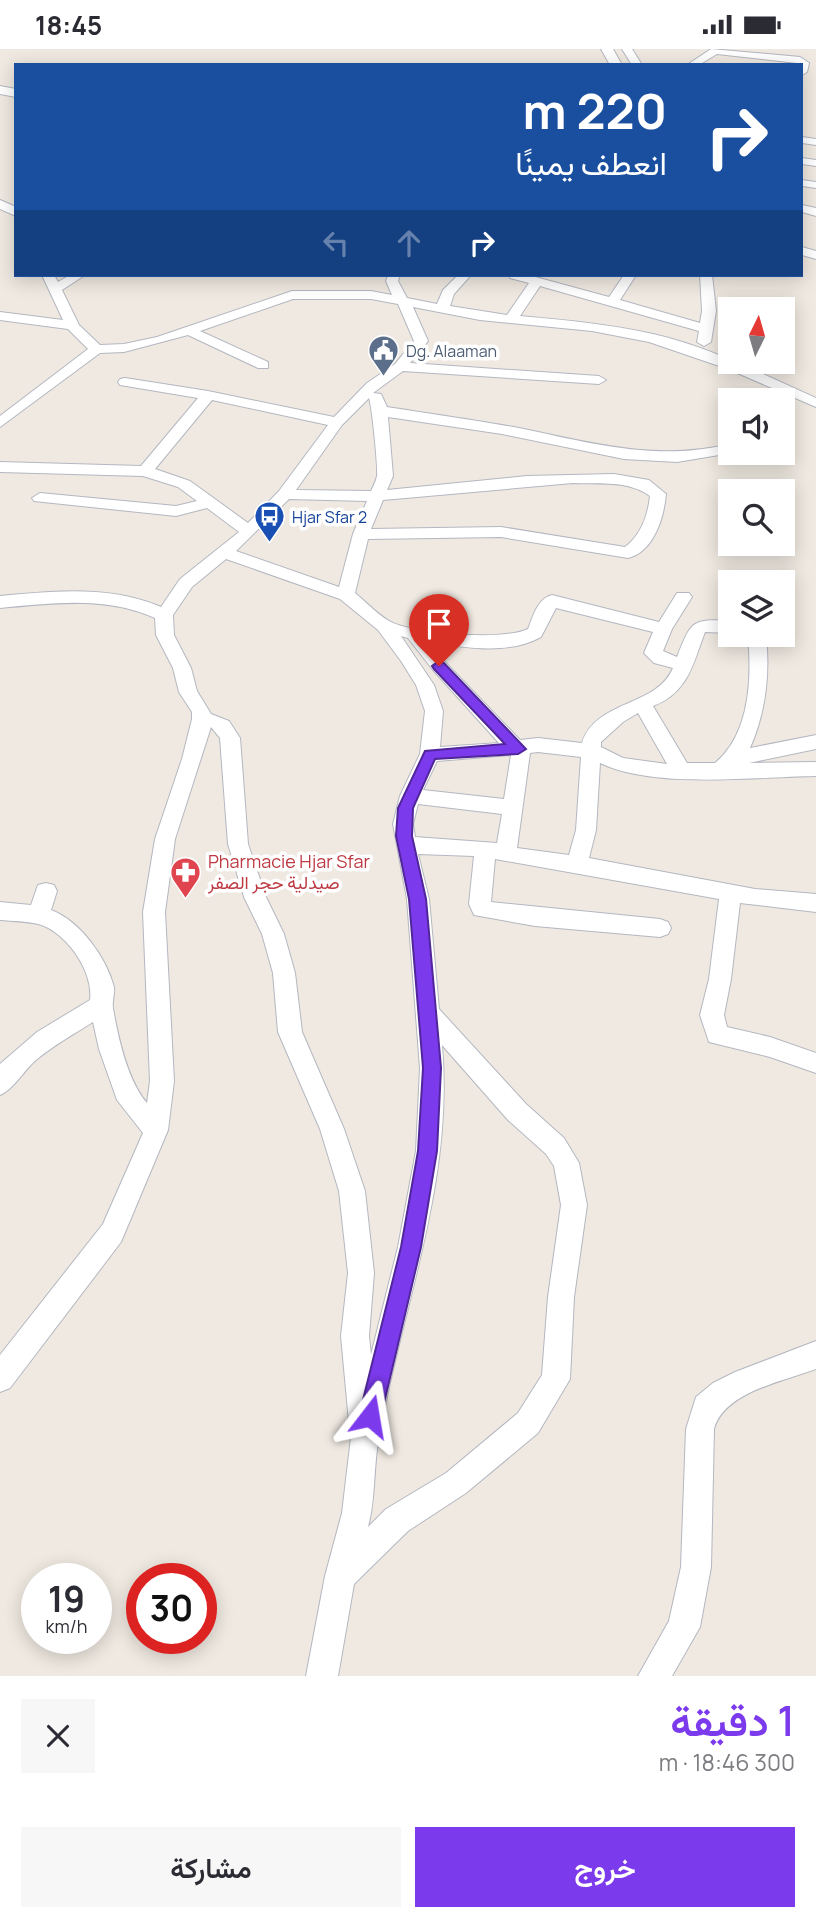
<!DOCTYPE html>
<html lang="ar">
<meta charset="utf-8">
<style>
body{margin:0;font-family:Manrope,Vazirmatn,sans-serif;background:#f7f7f7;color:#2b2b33;direction:rtl;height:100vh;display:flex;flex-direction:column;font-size:26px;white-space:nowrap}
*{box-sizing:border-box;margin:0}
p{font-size:23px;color:#7c7c81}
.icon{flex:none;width:38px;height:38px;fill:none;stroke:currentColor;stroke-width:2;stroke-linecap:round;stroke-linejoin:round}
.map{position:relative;height:1627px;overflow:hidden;direction:ltr}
.sheet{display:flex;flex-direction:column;background:#fff;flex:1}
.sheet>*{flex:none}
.banner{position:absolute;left:14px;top:14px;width:789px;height:214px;border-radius:0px;box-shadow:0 4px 18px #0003;direction:rtl;background:#1a4fa0;color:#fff;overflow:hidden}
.needle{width:46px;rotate:5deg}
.tools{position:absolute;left:718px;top:248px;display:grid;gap:14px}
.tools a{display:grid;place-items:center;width:77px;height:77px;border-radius:0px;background:#fff;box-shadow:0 4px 18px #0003;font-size:35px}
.speed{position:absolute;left:21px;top:1514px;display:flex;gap:14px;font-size:35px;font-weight:700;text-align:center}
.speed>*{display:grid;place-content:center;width:91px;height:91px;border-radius:50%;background:#fff;box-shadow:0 4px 18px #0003;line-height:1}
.speed small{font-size:18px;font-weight:400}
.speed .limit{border:10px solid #d22;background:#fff;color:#111}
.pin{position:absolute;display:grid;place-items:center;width:60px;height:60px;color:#fff;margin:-72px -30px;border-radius:50% 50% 50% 0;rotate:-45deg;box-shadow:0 0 7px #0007}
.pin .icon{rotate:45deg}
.me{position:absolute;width:77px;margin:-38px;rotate:14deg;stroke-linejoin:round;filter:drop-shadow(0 0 5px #0008)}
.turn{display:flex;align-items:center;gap:24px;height:147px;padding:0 21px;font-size:32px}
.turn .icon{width:91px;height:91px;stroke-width:2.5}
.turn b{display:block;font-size:49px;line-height:60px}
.lanes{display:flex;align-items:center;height:66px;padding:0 21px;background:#0003;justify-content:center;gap:35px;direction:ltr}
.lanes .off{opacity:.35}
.round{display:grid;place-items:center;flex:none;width:74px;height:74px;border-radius:0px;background:#f7f7f7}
.summary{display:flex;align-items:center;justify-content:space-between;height:119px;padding:0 21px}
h1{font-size:42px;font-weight:600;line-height:52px;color:#7c3aed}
.action{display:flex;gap:14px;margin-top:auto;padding:14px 21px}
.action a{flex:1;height:80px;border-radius:0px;background:#7c3aed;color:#fff;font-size:28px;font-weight:600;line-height:80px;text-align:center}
.action a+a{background:#f7f7f7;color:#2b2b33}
.status{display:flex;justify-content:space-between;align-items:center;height:49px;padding:0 35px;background:#fff;direction:ltr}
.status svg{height:19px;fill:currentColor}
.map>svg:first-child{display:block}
</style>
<div class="status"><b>18:45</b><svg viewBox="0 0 49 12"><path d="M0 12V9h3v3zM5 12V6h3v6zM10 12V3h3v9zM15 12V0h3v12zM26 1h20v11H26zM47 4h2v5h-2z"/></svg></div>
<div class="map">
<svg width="816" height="1627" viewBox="0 0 816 1627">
<rect width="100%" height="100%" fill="#efe9e1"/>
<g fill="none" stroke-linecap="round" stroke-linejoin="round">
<defs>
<path id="minor" d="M622,0H632L642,16H632Z
M711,0L800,8L809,14L807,23L802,26V16L797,14L717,5L699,16H687Z
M802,88L816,90V96L802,94Z
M802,109L816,111V117L802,115Z
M802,131L816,133V139L802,137Z
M0,151L16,158V167L0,160Z
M802,156L816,159V167L802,163Z
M802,198L816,202V210L802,206Z
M42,226H54L58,233L70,226H85L62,241L79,276L100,296L124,295L157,288L292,242H371L392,246L386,232L388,226H400L398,232L407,249L437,255L443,241L458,226H471L454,245L450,257L507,266L529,234L510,229L509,226H528L609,248L624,226H636L620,251L700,274L702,262L700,226H712L716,262L711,293L704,297L697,293L699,282L540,237L520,267C564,271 609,275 653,285C710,298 762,325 816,349V358L728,320L649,293L592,282L480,271L413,258L428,292L410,314L599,327L606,331L599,335L403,322L373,344L381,345L387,358C431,365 475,371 519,379C591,394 657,413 730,395L731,404L677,413L624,410L502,385L388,368L393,427L387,441L527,427L614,425L649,431L666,445C664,468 654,503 628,509L501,488L368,490L355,544C366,553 377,565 389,572C412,585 504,592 528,580C533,568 537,550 552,546L659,573L677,544H689L692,548L672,580L663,602L677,608C691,573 691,569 730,572V584L705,583C693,615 688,644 653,657L687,714H715C750,685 752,629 748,586H766C770,625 766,663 750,699L816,686V700L749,714L816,713V727C755,728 654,740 600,714L596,781L589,809L755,840L816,845V863L740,854L731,930L724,966L727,978L770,988L816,1004V1024L770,1008L709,993L700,966L709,930L719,850L495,810L491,853L660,870L668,873L671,879L668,885L660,888L535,877L474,866L469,855L474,807L418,805L429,850L439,960L526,1055L564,1089L579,1114L587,1156L574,1248L570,1330L538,1384L466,1444L408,1482L354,1535L338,1627H306L325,1527L342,1464L352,1380L349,1373L341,1287L348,1224L339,1142L320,1080L278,983L273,924L262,885L244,848L228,795L220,689L211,678L175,790L165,863L174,1032L168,1081L121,1193L10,1339L0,1343V1306L103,1175L143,1084L117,1051L99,1000L93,973C74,985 54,996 36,1011C24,1021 14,1040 0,1046V1015L37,983L90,951C94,923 66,882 38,875C26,872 12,872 0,871V853L31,856L38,836L46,834L54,836L57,842L51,861C80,872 106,908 114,938C115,944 112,952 113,959C118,988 127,1031 147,1054L150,1032L143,863L155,790L182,710L192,670V663L179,643L173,619L156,586L155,569C106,547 53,554 0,559V547C54,542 110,536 161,558L180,530L239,483L207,459L176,467L34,452L32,449L40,444L176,457L197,452L178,438L143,427L0,423V413L141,417L198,349L120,336L118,333L120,330L125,329L208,342L334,368L367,334L395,315L414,292L398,255L371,250H293L200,282L268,313V319H258L188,286L124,303L100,304L0,378V367L88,300L68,280L0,271V263L63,271ZM369,349C372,358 378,417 377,427C376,432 373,438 371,442L296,441L342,376ZM212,351L328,376L279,442L248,474L190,432L155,420ZM573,434C599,435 628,431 650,447C648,466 641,486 625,498L501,478L371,480L383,451ZM289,450L367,452L353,485L339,538L236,502ZM226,510L340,550L378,581L401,612L416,636L425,662L420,705L400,747L393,775L407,850L420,1019L416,1102L398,1198L371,1306L369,1287L374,1224L365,1142L344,1080L302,983L295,924L284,885L266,848L248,795L240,689L229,672L211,665L197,642L191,619L174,586L173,566L192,538ZM556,559L653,583L644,604L654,614L673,619C657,658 595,651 582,694L538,689L520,691L445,613L430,593C467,599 508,606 541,588ZM401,587L408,589L433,621L499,694L440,698L443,662L434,636ZM638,664L667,715L623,709L601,698V693L623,673ZM538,703L581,708L576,781L569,806L517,799L530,704ZM511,706L504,750L423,741L437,712ZM418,755L502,765L497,794L415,788L413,775ZM442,996L508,1071L546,1105L554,1117L561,1156L548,1248L542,1326L518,1364L446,1424L386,1460L368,1478C376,1449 373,1418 379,1388C402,1256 454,1134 442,996Z
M816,1292V1320C784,1332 724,1343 714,1380L711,1518L700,1578L672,1627H638L669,1572L681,1518L686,1380L696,1348L713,1334L735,1323Z"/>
<path id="tertiary" d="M601,0H613L622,16H610Z
M0,37L16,40V48L0,45Z"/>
</defs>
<use href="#minor" stroke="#b4b7c1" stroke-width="2"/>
<use href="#tertiary" stroke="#b4b7c1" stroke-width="2"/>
<use href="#minor" fill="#fff" fill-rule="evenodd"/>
<use href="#tertiary" fill="#fff" fill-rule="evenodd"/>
</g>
<path fill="#7c3aed" stroke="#51269a" stroke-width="2" d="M439,612L444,614L526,700L518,705L435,710L413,759L412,787L426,850L441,1019L437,1102L421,1198L381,1367L378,1375L370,1378L362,1375L359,1367L401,1198L418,1102L423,1019L409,850L396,787L398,759L425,702L505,695L434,620L432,617Z"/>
<defs>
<symbol id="civic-pin" viewBox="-11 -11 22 30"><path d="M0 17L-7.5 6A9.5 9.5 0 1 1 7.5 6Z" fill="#5c6f8a" stroke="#fff"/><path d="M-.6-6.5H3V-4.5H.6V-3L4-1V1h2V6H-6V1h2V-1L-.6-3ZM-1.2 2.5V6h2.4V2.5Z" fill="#fff"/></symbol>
<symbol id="bus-pin" viewBox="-11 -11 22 30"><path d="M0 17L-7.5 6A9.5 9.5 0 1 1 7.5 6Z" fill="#1a4fb4" stroke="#fff"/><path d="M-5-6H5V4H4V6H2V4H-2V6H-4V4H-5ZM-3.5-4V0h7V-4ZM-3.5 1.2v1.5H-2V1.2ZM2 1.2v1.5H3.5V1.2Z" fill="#fff"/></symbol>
<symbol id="pharmacy-pin" viewBox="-11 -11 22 30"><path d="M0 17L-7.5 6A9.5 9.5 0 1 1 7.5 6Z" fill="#e0444e" stroke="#fff"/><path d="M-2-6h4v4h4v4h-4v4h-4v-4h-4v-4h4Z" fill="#fff"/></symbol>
</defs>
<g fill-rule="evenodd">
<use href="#civic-pin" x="366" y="284" width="35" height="47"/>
<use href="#bus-pin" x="252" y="450" width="35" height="47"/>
<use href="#pharmacy-pin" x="168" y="806" width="35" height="47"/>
</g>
<g text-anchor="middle" stroke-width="7" stroke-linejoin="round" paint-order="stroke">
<g font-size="16" fill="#4e5e75" stroke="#fff" text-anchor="start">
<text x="406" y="308">Dg. Alaaman</text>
</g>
<g font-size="16" fill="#164399" stroke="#fff" text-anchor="start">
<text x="292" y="474">Hjar Sfar 2</text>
</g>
<g font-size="18" fill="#be3a42" stroke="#fff" text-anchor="start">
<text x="208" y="819">Pharmacie Hjar Sfar<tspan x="208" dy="21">صيدلية حجر الصفر</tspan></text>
</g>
</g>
</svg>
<div class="tools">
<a><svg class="needle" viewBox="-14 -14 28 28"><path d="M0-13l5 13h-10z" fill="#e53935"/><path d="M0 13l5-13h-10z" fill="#7c7c81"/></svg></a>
<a><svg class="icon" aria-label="sound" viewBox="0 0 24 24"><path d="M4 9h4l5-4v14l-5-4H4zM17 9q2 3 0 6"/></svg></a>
<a><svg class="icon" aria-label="search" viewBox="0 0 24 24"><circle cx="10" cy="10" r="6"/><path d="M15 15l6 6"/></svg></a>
<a><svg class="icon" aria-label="layers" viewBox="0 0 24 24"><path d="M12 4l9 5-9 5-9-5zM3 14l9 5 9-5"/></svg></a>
</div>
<div class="speed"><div>19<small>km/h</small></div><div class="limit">30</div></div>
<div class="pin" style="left:439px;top:617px;background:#d93025"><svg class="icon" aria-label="arrive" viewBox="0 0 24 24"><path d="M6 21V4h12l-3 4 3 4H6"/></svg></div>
<svg class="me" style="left:370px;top:1367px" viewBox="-20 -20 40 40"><path d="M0-17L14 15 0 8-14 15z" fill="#7c3aed" stroke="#fff" stroke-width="4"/></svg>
<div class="banner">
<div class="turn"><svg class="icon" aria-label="right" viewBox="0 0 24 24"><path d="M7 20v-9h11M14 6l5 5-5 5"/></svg><div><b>220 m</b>انعطف يمينًا</div></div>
<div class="lanes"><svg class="icon off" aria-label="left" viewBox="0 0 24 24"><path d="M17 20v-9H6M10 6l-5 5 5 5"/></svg><svg class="icon off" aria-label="ahead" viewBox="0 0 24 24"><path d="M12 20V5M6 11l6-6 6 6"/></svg><svg class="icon" aria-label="right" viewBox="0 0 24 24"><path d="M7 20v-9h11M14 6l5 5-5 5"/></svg></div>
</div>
</div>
<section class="sheet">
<div class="summary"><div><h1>1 دقيقة</h1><p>300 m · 18:46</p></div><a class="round"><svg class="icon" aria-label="close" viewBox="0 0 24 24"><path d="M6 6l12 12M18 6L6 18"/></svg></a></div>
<div class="action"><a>خروج</a><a>مشاركة</a></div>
</section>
